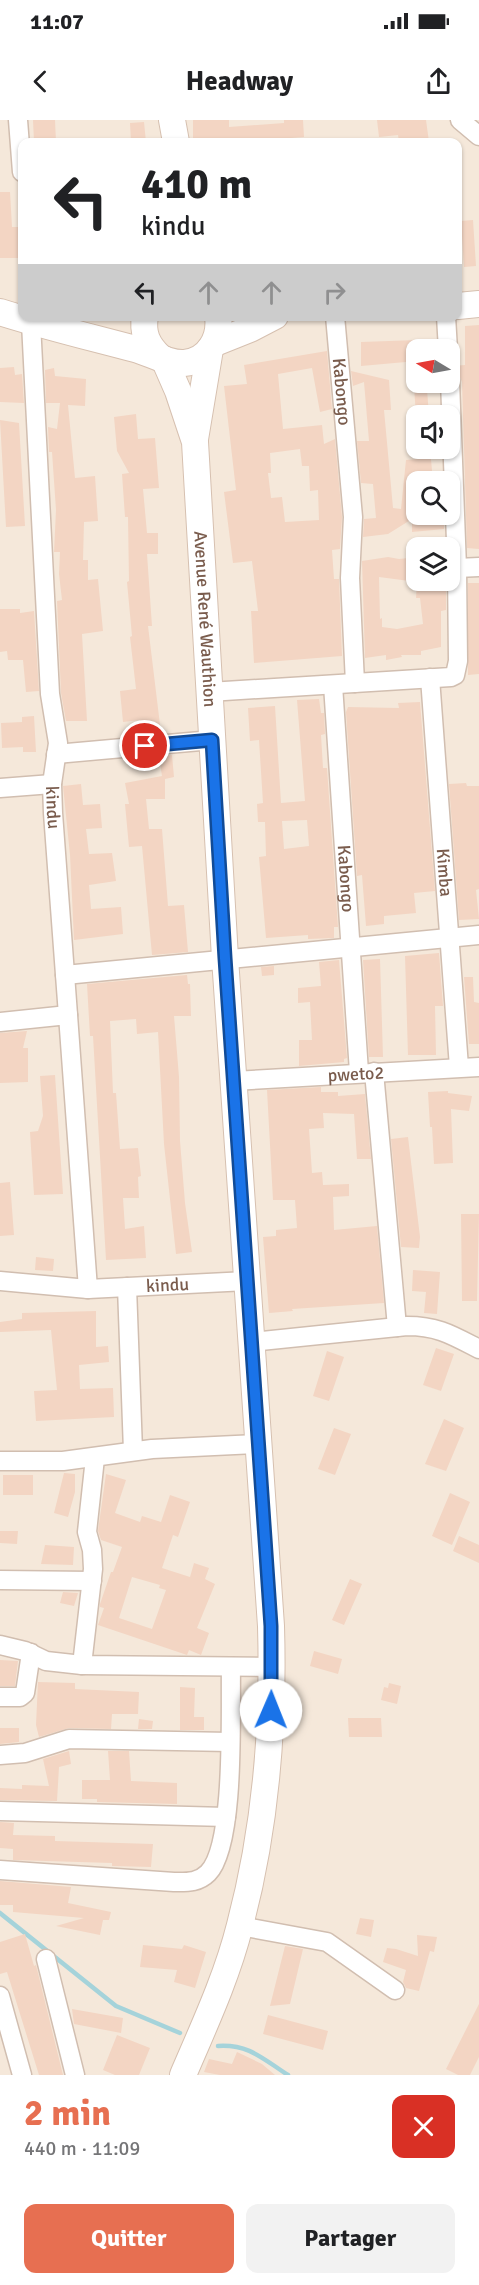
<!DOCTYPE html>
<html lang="fr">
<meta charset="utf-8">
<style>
body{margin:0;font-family:Signika,sans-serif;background:#f2f2f2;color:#202124;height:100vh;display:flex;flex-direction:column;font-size:22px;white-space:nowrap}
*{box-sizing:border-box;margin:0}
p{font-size:20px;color:#757577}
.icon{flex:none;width:33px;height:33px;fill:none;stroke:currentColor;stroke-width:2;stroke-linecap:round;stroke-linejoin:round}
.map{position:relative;height:1955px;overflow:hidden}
.details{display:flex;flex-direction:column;background:#fff;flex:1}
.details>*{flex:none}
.top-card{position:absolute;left:18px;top:18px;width:444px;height:183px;border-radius:12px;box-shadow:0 2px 4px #0004;background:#fff;color:#202124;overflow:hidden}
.needle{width:39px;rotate:280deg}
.tools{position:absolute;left:406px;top:219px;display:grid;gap:12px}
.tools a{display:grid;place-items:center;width:54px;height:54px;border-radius:12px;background:#fff;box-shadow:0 2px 4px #0004;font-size:30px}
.pin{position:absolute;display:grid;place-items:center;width:51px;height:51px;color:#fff;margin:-26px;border:3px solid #fff;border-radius:50%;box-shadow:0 2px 6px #0007}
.me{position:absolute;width:66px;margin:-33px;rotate:1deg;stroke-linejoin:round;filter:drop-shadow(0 0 4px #0008)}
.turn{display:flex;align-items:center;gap:21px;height:126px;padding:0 24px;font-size:27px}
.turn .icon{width:78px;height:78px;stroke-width:2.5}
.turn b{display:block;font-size:42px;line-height:51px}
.lanes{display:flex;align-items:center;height:57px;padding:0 24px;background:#0003;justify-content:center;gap:30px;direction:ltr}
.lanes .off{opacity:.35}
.round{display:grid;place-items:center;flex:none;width:63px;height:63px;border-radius:12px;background:#f2f2f2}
.headline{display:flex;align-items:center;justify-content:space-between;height:102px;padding:0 24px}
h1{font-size:36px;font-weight:700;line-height:45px;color:#e76f51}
.cta{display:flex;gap:12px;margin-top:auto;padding:12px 24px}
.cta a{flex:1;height:69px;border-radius:12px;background:#e76f51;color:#fff;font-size:24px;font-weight:700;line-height:69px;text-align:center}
.cta a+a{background:#f2f2f2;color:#202124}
.status{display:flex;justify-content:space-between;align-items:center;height:42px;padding:0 30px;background:#fff;direction:ltr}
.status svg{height:16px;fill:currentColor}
header{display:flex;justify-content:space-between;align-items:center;height:78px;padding:0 24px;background:#fff;font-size:27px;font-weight:700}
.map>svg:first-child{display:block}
</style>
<div class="status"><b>11:07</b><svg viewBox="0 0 49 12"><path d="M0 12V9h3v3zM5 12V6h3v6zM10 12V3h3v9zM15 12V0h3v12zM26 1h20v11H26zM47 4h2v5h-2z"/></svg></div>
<header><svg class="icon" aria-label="back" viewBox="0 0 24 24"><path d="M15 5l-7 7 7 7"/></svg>Headway<svg class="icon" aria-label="share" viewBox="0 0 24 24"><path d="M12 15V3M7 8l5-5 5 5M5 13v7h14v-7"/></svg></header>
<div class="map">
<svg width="479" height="1955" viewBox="0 0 479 1955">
<rect width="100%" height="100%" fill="#fdf6ec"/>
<path fill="#f5e8da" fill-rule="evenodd" d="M0,0H479V1955H0ZM22,22H458V196H22ZM417,230H450V262H417ZM417,296H450V328H417ZM417,362H450V394H417ZM417,428H450V460H417Z"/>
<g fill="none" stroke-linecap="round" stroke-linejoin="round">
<path stroke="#a5d3da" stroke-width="4.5" d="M0,1793L116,1886L180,1913
M218,1926C249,1924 263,1939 288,1955"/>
</g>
<path fill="#f3d5c3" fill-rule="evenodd" d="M33,0H55L56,22H34Z
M193,0H229V7L284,3V0H303L304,17L291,18V22H193Z
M377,0H426L429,22H399L398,15L379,17Z
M144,2L146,22H131L130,3Z
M0,72H10L12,107H20V138H0Z
M473,100L476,146L464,147L461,101Z
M479,205V429L467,428L462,262L459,255L453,251V246L465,245V206Z
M417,220V241L361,246V222Z
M327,231L332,289L320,292L312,248L278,254L283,309L322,305L324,324L335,319L342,397L340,429L332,430L334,459H339L342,536L254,543L251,491H258L252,441L233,443L224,372L236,370L224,266L247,264L244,245ZM300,329L302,346H309L310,371L318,370L319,400L285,402L282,377L271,378L268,353H271L270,333Z
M14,247L15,255L22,254L24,283L0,282V248Z
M54,248L55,256L86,259L85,286L68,285L75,358L95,356L98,401L84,402L83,440H88V460L98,459L103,511L82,514L87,601H66L61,573L57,481L62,480L59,454L60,432H54L56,390L52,332H49L48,307L57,309L60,283H46L45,250Z
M351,251L389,260L391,290H384L393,388L401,389L406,340L418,339V328H430L433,362H417V394H444V409L412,412V399L388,414L363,417L364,399L376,398L373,364L361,363L357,321H369L364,262L353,266Z
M414,266L427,269L429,296H416Z
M136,294L138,319L155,318L159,368L143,369L147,413H158V434H147L152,506H148L161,613L141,615L140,600L123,602L120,571L136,569L130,517L132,516L127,462L129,461L128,397H125L122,354L129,353L117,331L114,297Z
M0,300L19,303L25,406L6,407Z
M388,437L399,439L417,437V460H437V465H446V490L441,491V527L421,531V535H401L402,537L386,540V535L365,538L362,441ZM379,457L417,462L416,478H420L423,504L397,509L382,507V498L380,499Z
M468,463H479V554L468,555Z
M0,489H20V493L34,491L39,571L26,572L23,540H8L7,531L0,532Z
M319,579L321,593H324L325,614L321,615L323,648H327L338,807H334V818L308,819V815L266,818L259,737L266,736L265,702H258L257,684L263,683L259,620L250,621L248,588L275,586L281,683L305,681L297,580ZM307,700L309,726L284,729L282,701Z
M420,582L435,771L414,773L416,793L384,796V804L366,806L362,755L357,756L346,592L348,587L399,588L398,583Z
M34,596L36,632H23V627L2,628L1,603L22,602V597Z
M172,635L174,657L165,659V679H146L149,709H162L168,786L184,785L188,832L152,835L142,726L129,727L125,684H129L125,663L162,656L159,636Z
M466,663L467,666H479V769L476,770L479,799L459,800L449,664Z
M81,664L83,685L100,684L102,708L86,709L89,734L112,733L116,761L89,765L91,789L121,787L123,814L74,820L70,735L63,666Z
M439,833L443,886H435L436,935H408L405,836Z
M380,839L383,937H369L363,840Z
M339,840L347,938L344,939V942L299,946V920H312L310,882L298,883V868L321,866L319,842Z
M274,846V855L262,856L261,847Z
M187,855L188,864H190L191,896H174L179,957L180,1021L185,1083L192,1132L176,1134L164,1024L158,912L137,914L136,899L110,901L113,973H116L120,1029L138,1028L141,1056L138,1057L139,1078H123L125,1109L144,1106L146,1138L106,1140L93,916H90L87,864Z
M464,857H473L474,882L479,883V924H469Z
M27,911L23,928H28V962L0,963V913Z
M55,955L63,1074L34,1075L30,1012L38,1011L43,996L40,956Z
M321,967V972H338V976L365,974L371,1039H357L354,994L323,993L324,1008L309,1009L312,1053L322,1052L323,1065L349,1064V1076L333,1077L334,1110L377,1106L384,1183L292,1189L293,1191L269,1193L263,1117L276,1116V1110L297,1108L295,1080H273L267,970Z
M448,971V973L472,976L469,991L451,989L453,1043L434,1044L432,1007H430L428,972Z
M408,1017L420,1117L419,1128L401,1127L391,1019Z
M10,1062L14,1115L0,1116V1063Z
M461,1094H479L477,1181H462Z
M36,1137L54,1139L53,1151L35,1150Z
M413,1150L440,1152L437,1194L424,1193L426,1172L412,1171Z
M96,1191V1227L108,1226L109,1242L79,1245L80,1269L113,1268L114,1297L36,1301L34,1271L57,1270L51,1210L0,1212V1202L22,1199V1193Z
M436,1228L454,1234L441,1271L423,1265Z
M327,1231L344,1237L329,1281L313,1276Z
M444,1299L464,1308L446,1351L425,1344Z
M334,1308L351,1314L335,1355L318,1349Z
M64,1353L75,1354V1372L68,1397L54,1393Z
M106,1354L126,1360L115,1393L140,1402L142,1396L161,1402L170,1375L190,1382L178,1417L173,1415L162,1448L190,1457L194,1443L209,1448L205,1459L215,1464L197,1508L209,1513L201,1535L189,1530L187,1535L98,1505L104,1488L100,1487V1484L111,1452H113L122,1427L101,1420L98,1411ZM132,1457L160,1465L159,1468L166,1470L152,1509L119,1498Z
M3,1355H33V1375H3Z
M450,1373L470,1382L452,1425L432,1416Z
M0,1411H18L17,1424L0,1423Z
M459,1416L479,1425V1443L453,1431Z
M45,1425L74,1427L73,1445L41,1444Z
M350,1459L362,1464L344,1505L332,1500Z
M63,1472L78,1473L74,1486L60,1483Z
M314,1531L342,1539L338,1554L310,1546Z
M0,1540L18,1541L15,1566H0Z
M38,1562L75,1563V1569L139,1572L138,1594H112L111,1609L69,1608L39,1617L36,1605Z
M389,1563L401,1566L397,1584L381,1580L384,1567L388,1568Z
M180,1567L195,1568L194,1597H204V1610H180Z
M348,1598H381L382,1617H349Z
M139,1599L153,1601L152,1609H138Z
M0,1608H19V1622L0,1624Z
M69,1631L71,1644L59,1647L57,1681L0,1680V1668L22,1669V1665L49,1666L43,1639Z
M108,1631H129L131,1661L177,1663V1684L97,1682V1679H82V1660H110Z
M0,1702L14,1703L13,1715L55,1716V1721L153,1724L151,1747L112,1746V1743L13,1740V1729L0,1728Z
M0,1761L71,1767L68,1783L111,1792L109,1800H103L100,1815L56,1806L84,1798L13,1792V1785H0Z
M360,1798L374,1800L371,1817L356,1814Z
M25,1814L34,1846L36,1845L63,1955H39L7,1852L0,1854V1822Z
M417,1815L437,1817L434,1832L430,1831L419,1871L406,1868L403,1862L406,1850L383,1842L387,1828L396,1829L418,1836Z
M143,1825L182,1829L184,1825L206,1832L195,1868L174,1862L177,1850L140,1847Z
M285,1826L303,1829L290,1884L270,1886Z
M479,1884V1937L470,1955H458L446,1949Z
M72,1889L123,1898L121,1913L74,1904Z
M268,1895L328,1911L323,1930L263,1914Z
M117,1915L150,1928L139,1955H115L103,1950Z
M237,1932L262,1944L275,1955H220L204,1952L209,1939L232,1944Z"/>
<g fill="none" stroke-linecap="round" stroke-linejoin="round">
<defs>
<g id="street">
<path d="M18,0L22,52"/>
<path d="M460,0L479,16"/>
<path id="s1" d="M335,196L353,397L350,458L355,563"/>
<path d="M446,196L448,230"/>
<path id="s2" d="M31,203L50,574L58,623L52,664L53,693L68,895"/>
<path d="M457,448L479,447"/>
<path id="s3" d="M430,558L459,947"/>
<path id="s4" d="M333,565L359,952"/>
<path d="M209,572L451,557L455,555L458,541L457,448L450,261"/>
<path d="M56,634L212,620"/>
<path d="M0,668L52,664"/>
<path d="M65,855L479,815"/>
<path d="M0,902L68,895L88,1169"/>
<path d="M374,952L397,1207"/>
<path id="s5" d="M233,961L479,947"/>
<path id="s6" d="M0,1161L88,1169L247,1161"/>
<path d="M127,1167L133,1331"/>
<path d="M251,1222L407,1206C438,1206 452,1215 479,1229"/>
<path d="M0,1341H63L152,1329L258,1324"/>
<path d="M0,1460L92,1461"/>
<path d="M0,1525L25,1531L46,1541L82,1545L272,1547"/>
<path d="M82,1545L93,1449L92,1430L87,1412L95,1338"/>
<path d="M0,1577H20L25,1573L31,1533"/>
<path d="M0,1635L25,1633L69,1619L230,1622"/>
<path d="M0,1691L226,1697"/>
<path d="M0,1750L174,1762C187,1762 198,1763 208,1753C236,1725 230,1589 231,1547"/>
<path d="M240,1806L327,1822L395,1870"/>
<path d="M46,1839L75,1955"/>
<path d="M0,1876L22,1955"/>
</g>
<g id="secondary">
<path d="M172,0L176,22"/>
<path d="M458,186L479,184"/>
<path d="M0,192C44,206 90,217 135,229C150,233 168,244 184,243C208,241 221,219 218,196"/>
<path d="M145,196C142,213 147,225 160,237"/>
<path d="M215,223L250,209L275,196"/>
<path id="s7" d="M164,239L178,271L195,322L225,838L271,1506C274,1607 266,1707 240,1805C227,1857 204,1906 183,1955"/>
<path d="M195,319L210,229"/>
</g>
</defs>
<use href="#street" stroke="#d1beb0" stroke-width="21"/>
<use href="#secondary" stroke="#d6c0b0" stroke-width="28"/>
<use href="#street" stroke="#fff" stroke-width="18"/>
<use href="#secondary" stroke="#fff" stroke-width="26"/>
</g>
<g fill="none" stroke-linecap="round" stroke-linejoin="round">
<defs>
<path id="route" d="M145,626L212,620L225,838L271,1506V1590"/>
</defs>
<use href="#route" stroke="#114b97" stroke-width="15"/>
<use href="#route" stroke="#1a73e8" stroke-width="10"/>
</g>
<g text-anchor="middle" stroke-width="5" stroke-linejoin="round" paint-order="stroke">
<g font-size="18" fill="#7a5c4d" stroke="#fffaf3">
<text dy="6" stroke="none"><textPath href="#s1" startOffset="76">Kabongo</textPath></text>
<text dy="6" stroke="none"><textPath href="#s7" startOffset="266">Avenue René Wauthion</textPath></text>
<text dy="6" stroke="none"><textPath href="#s2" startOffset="486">kindu</textPath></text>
<text dy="6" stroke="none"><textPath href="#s3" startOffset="195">Kimba</textPath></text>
<text dy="6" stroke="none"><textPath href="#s4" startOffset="194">Kabongo</textPath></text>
<text dy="6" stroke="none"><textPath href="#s5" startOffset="123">pweto2</textPath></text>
<text dy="6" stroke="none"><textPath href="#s6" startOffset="168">kindu</textPath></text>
</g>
</g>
</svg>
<div class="tools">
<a><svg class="needle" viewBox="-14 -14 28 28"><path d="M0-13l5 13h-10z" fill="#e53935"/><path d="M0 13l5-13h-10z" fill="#757577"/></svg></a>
<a><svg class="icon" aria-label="sound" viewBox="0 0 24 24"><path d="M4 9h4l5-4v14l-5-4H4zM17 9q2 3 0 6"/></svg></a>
<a><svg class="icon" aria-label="search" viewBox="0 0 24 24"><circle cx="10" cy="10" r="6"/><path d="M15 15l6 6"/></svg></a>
<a><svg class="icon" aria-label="layers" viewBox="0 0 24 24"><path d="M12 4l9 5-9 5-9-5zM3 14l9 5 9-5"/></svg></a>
</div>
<div class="pin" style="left:145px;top:626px;background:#d93025"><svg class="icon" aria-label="arrive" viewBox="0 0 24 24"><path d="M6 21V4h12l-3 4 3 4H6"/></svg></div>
<svg class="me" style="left:271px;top:1590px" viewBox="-20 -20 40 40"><circle r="19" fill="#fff"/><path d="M0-13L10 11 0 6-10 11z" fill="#1a73e8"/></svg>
<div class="top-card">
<div class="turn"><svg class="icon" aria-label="left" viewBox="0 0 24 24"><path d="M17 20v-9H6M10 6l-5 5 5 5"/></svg><div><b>410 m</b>kindu</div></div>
<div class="lanes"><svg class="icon" aria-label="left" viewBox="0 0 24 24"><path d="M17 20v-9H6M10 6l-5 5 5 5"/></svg><svg class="icon off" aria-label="ahead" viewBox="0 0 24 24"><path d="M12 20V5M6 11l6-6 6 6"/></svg><svg class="icon off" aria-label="ahead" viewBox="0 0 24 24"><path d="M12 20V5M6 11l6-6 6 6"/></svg><svg class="icon off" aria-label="right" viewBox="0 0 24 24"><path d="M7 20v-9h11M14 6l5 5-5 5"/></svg></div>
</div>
</div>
<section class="details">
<div class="headline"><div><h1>2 min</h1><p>440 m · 11:09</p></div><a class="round" style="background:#d93025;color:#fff"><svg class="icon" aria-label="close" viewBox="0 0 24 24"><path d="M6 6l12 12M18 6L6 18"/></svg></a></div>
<div class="cta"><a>Quitter</a><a>Partager</a></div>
</section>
